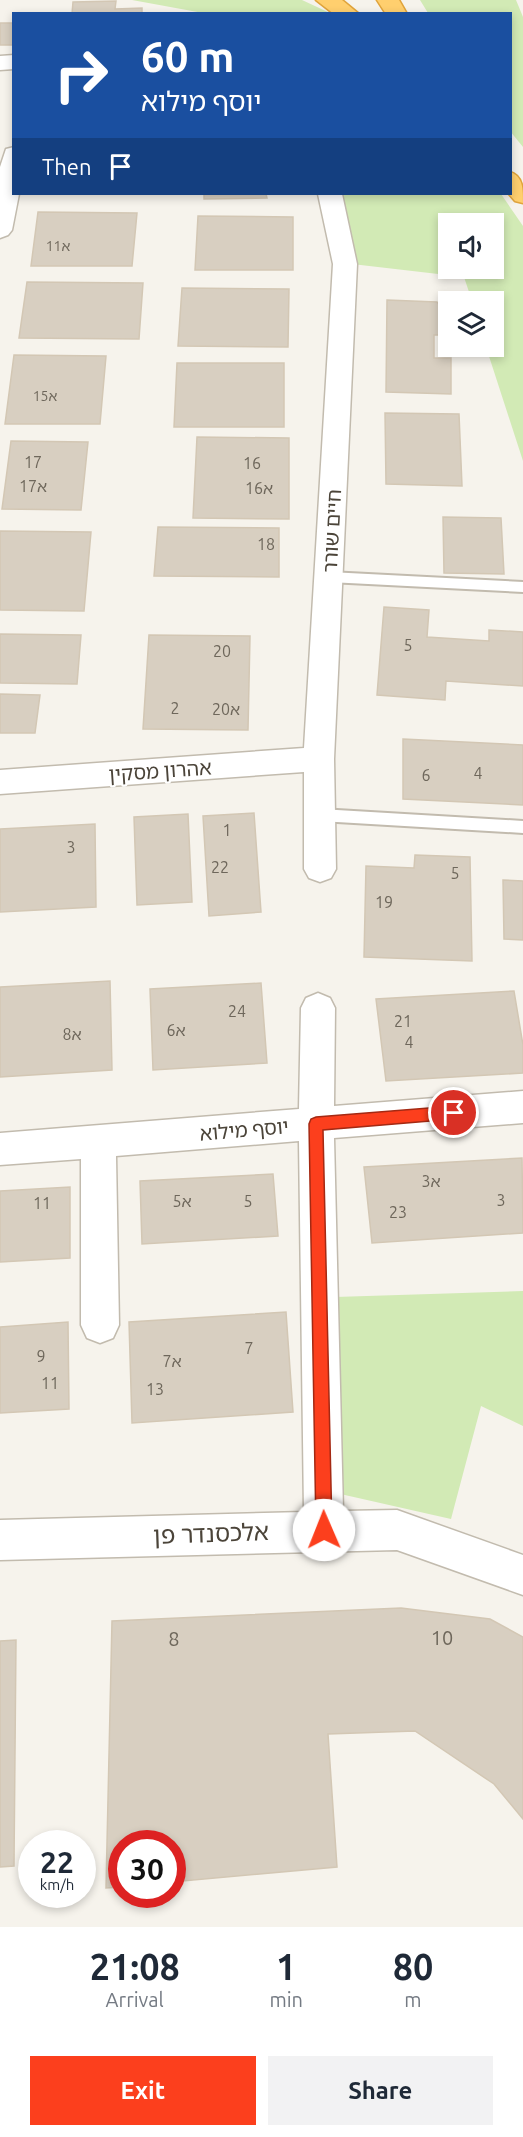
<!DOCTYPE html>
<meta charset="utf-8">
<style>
body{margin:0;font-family:Ubuntu,"Noto Sans Hebrew",sans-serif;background:#f2f2f3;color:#1f2937;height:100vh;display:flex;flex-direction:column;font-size:22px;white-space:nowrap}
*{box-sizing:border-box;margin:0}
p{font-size:20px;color:#747a83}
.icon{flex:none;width:33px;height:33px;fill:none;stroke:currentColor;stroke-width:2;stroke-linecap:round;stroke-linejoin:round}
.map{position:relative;height:1927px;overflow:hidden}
.drawer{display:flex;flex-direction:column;background:#fff;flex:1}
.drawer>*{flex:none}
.guide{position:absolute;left:12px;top:12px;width:500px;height:183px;border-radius:0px;box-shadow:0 3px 9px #0003;background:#1a4fa0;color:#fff;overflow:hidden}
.buttons{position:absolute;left:438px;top:213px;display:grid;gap:12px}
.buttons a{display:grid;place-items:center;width:66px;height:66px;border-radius:0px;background:#fff;box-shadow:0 3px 9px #0003;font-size:30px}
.speed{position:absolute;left:18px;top:1830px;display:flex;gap:12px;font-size:30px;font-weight:700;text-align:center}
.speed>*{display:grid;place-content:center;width:78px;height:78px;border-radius:50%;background:#fff;box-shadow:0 3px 9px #0003;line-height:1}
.speed small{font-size:15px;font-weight:400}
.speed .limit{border:9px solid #d22;background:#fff;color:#111}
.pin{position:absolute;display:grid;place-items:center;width:51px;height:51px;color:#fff;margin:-26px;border:3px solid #fff;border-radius:50%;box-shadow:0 2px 6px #0007}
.me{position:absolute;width:66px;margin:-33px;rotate:359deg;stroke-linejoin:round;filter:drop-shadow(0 0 4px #0008)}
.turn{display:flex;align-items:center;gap:21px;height:126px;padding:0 30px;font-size:27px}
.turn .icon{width:78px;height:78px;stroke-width:2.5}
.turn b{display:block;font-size:42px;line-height:51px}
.then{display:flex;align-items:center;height:57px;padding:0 30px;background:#0003;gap:12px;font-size:22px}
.eta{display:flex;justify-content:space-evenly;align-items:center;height:102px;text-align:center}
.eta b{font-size:36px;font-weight:700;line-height:42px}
.primary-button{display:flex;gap:12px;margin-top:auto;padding:12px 30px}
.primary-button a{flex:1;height:69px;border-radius:0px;background:#fc3f1d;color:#fff;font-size:24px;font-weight:700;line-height:69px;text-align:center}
.primary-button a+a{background:#f2f2f3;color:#1f2937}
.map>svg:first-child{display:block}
</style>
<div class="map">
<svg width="523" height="1927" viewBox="0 0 523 1927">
<rect width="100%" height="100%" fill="#f6f3ec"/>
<path fill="#d2eab5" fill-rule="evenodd" d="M132,0H302L330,13H203Z
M420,0H516L523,17V147L510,131V14L428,13Z
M334,194H501L523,226V461L486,347L494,346V302L472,301L464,277L352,264ZM448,224H494V268H448Z
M523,1291V1426L481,1406L451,1519L336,1493L335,1297Z"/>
<path fill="#d8cfc1" stroke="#d3c7b4" stroke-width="1.5" d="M116,1L115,9L142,8V14H72L73,2Z
M0,23H14V45H0Z
M204,194H266L267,198L204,199Z
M38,212L137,213L132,266H31Z
M198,216L293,217V270H195Z
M27,282L143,283L139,339L19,338Z
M182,288L289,289L288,347L178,346Z
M387,300L437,302L444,311L445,335H434V358H451V394L386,392Z
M14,355L106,356L100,424H5Z
M177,363H284V427H174Z
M385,413L459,414L462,486L386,484Z
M197,437L289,438V519L193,518Z
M11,441L88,442L81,510L2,509Z
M443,517L501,518L504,574L444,573Z
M158,527L279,528V577L154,576Z
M0,531L91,532L84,611L0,610Z
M384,607L429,610L427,637L489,641V630L523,632V686L446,681L445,700L377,695Z
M0,634L81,635L77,684L0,683Z
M149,635L250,636L248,730L143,729Z
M0,694L40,695L35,733H0Z
M403,739L523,745V805L403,799Z
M254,813L261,912L209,916L203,816Z
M188,814L192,902L137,905L134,817Z
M95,824L96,907L0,912V829Z
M415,855L470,857L472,961L364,957L366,866L414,868Z
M503,880L523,881V940L504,939Z
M110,981L112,1070L0,1077V987Z
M261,983L267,1063L153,1070L150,989Z
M514,991L523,1045V1073L386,1081L376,999Z
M522,1158L523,1233L372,1243L364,1167Z
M273,1174L278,1236L142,1244L140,1181Z
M70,1187V1258L0,1262V1191Z
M286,1312L293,1412L132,1423L129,1322Z
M68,1322L69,1409L0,1413V1327Z
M401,1608L490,1619L523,1637V1819L494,1784L415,1731L328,1734L337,1867L172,1882V1844H122V1887L106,1888L112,1621Z
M16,1640L14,1866L0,1867V1641Z"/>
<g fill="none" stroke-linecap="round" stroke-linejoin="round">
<defs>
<path id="lane" d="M329,572L523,582V592L329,582L322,577Z
M320,809L523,821V833L320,821L314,820L312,815L314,810Z"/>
<path id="street" d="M14,55V69L0,70V56Z
M14,147V194H19L12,230L8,235L0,238V167L6,149Z
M318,194H342L357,264L334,759L336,869L331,878L320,882L309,878L304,869V772L0,794V770L304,748L333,264Z
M318,993L330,998L335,1008L334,1106L523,1091V1123L334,1138L343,1511L397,1510L523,1555V1595L397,1550L0,1560V1520L304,1512L299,1141L116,1156L119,1325L113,1338L100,1343L87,1338L81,1325V1159L0,1165V1133L299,1109L301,1008L306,998Z"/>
<path id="highway" d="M316,0H342L359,14H334Z
M377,0H399L407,14H386Z
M510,172C523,176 523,189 523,203L515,201L509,194Z"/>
</defs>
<use href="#lane" stroke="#c2bbae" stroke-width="4"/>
<use href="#street" stroke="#c2bbae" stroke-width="3"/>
<use href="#highway" stroke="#e0a43c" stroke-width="3"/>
<use href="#lane" fill="#fff" fill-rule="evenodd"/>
<use href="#street" fill="#fff" fill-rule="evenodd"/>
<use href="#highway" fill="#ffcf6e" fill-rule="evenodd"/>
</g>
<path fill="#fc3f1d" stroke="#a42913" stroke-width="1.5" d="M454,1106L459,1108L461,1113L459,1118L454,1119L323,1130L332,1530L330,1536L324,1539L318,1536L316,1530L309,1124L311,1119L316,1117Z"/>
<g text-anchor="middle" stroke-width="4.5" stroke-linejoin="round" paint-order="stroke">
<g font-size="14" fill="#6e675b">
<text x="58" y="251">11א</text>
<text x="45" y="401">15א</text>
</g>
<g font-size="16" fill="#6e675b">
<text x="33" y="468">17</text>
<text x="252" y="469">16</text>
<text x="33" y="492">17א</text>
<text x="259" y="494">16א</text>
<text x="266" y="550">18</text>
<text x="408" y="651">5</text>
<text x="222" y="657">20</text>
<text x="175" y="714">2</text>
<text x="226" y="715">20א</text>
<text x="478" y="779">4</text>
<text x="426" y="781">6</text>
<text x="227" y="836">1</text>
<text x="71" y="853">3</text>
<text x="220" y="873">22</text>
<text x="455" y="879">5</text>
<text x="384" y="908">19</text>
<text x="237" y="1017">24</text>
<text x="403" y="1027">21</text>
<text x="176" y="1036">6א</text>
<text x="72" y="1040">8א</text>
<text x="409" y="1048">4</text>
<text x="431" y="1187">3א</text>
<text x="501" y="1206">3</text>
<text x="182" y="1207">5א</text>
<text x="248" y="1207">5</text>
<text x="42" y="1209">11</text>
<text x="398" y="1218">23</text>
<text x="249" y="1354">7</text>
<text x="41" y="1362">9</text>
<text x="172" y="1367">7א</text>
<text x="50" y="1389">11</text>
<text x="155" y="1395">13</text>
</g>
<g font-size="20" fill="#4b4439" stroke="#fff">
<text transform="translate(332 531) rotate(-87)" y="7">חיים שורר</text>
<text transform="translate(160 771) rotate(-4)" y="7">אהרון מסקין</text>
<text transform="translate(244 1130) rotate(-5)" y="7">יוסף מילוא</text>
</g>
<g font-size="20" fill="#6e675b">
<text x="442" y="1645">10</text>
<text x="174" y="1646">8</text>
</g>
<g font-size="24" fill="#4b4439" stroke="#fff">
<text transform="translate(211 1534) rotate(-2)" y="8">אלכסנדר פן</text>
</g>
</g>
</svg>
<div class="buttons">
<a><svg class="icon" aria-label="sound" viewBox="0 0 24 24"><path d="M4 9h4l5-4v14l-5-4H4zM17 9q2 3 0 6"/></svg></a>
<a><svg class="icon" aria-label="layers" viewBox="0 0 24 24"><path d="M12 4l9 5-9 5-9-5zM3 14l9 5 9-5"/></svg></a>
</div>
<div class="speed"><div>22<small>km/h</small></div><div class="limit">30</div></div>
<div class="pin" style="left:454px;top:1113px;background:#d93025"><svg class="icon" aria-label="arrive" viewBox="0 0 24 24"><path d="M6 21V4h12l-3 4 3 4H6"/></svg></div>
<svg class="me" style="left:324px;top:1530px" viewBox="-20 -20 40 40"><circle r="19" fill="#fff"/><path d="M0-13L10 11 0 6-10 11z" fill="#fc3f1d"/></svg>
<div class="guide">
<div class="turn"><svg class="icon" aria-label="right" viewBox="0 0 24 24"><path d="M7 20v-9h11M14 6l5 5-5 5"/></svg><div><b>60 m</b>יוסף מילוא</div></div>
<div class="then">Then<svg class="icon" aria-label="arrive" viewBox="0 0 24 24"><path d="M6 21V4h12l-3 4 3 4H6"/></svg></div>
</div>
</div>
<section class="drawer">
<div class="eta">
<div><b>21:08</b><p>Arrival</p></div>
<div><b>1</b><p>min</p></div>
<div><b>80</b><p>m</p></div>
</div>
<div class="primary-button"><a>Exit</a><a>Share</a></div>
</section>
